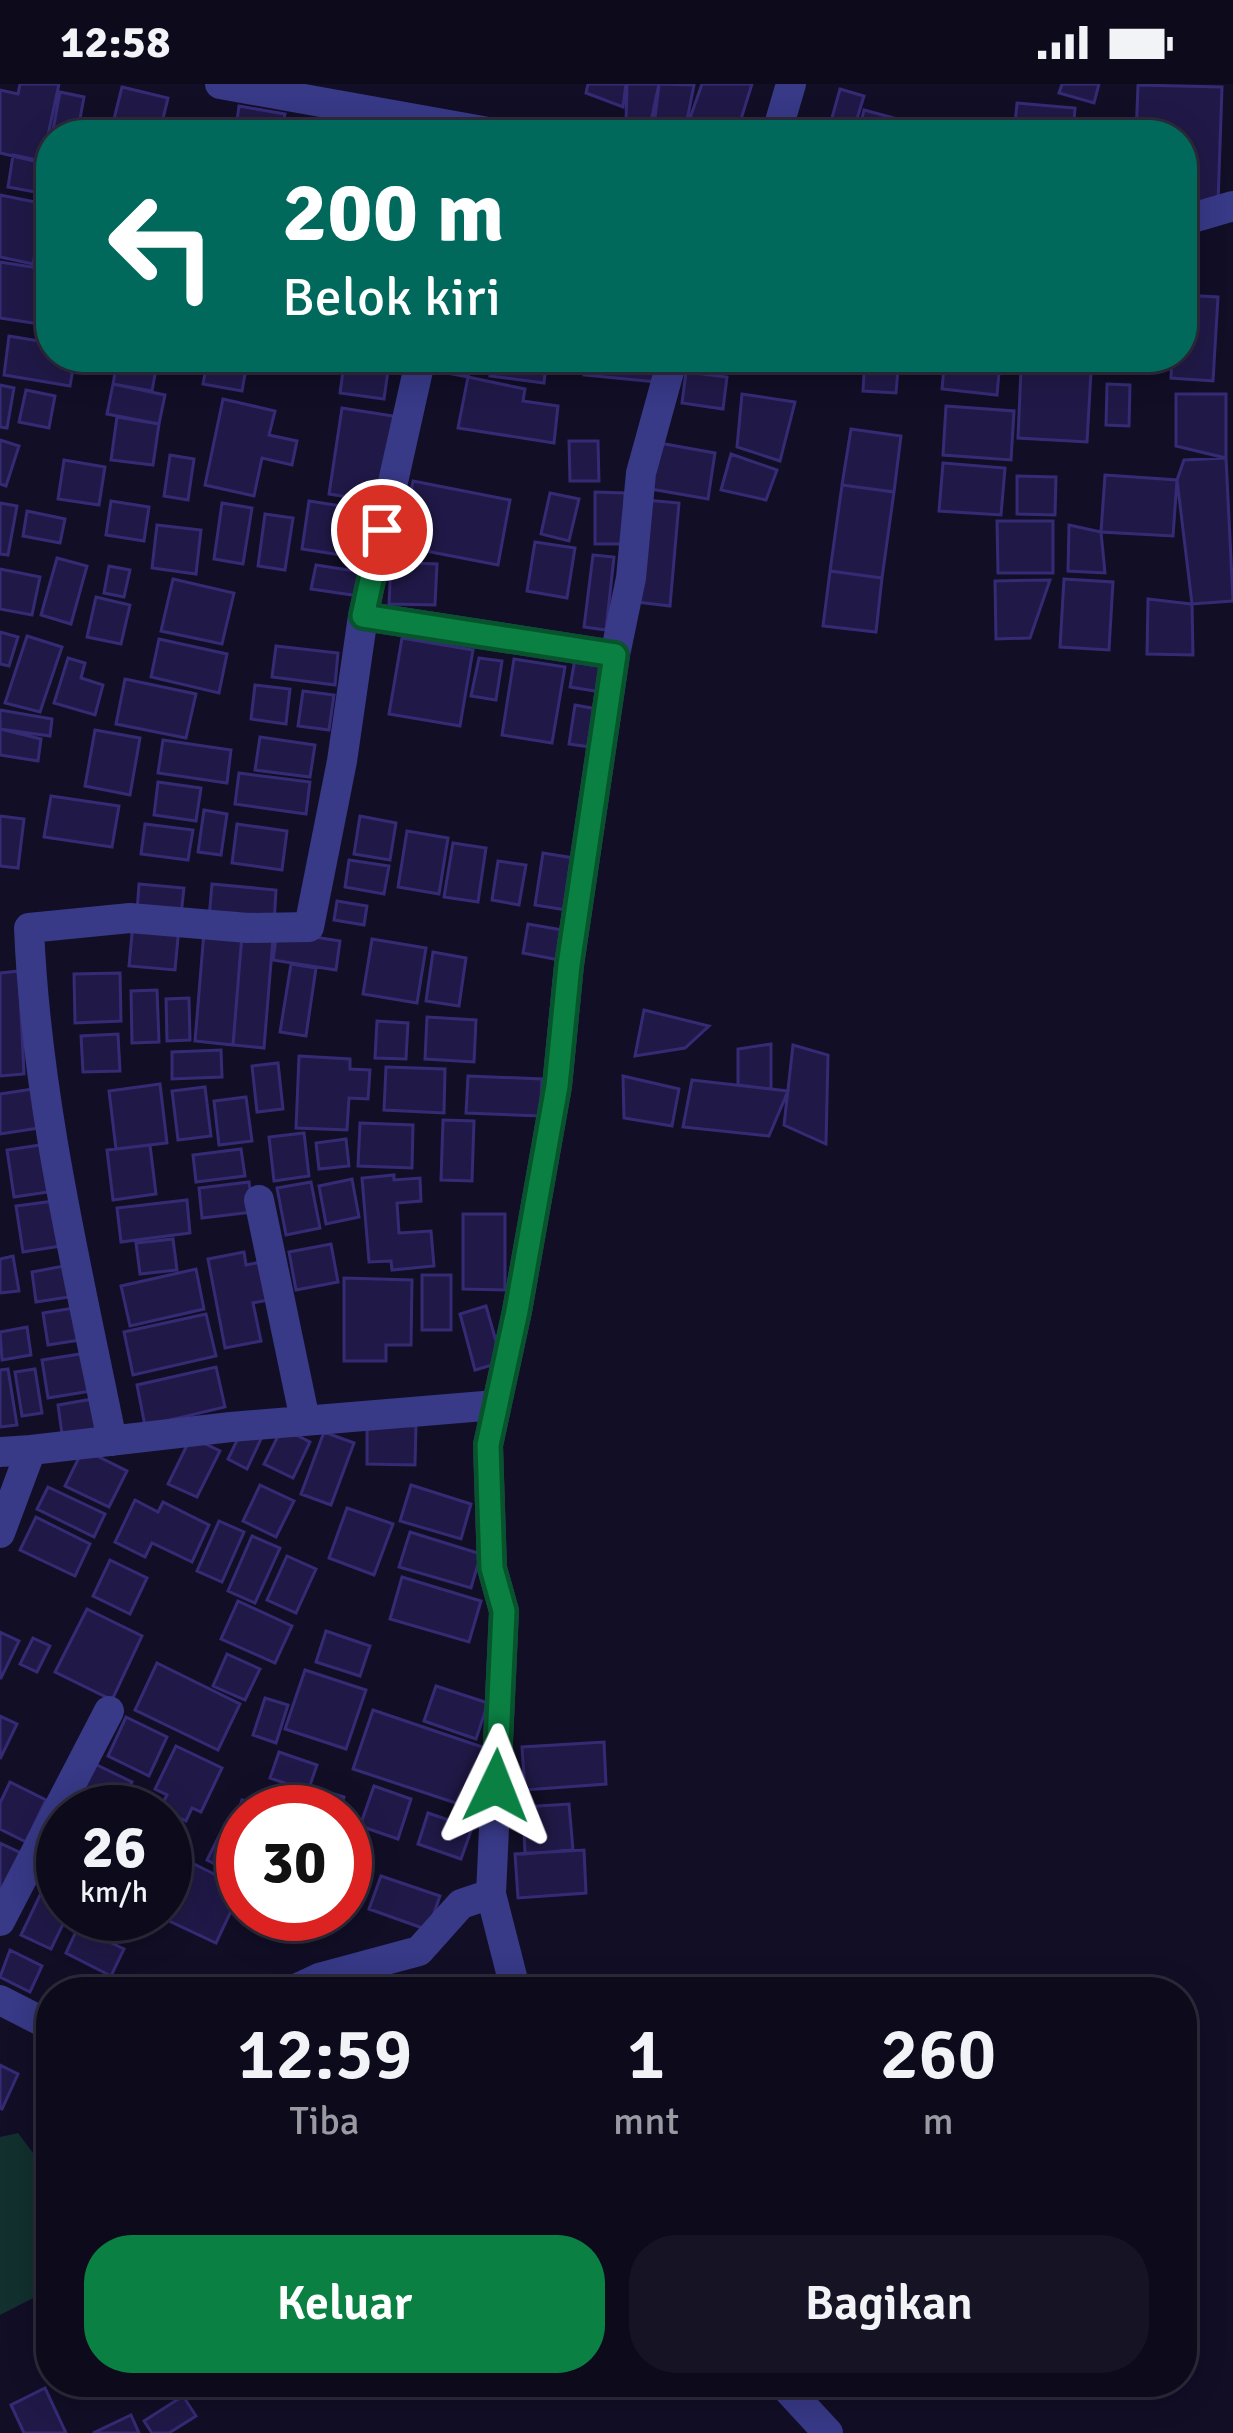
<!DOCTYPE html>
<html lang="id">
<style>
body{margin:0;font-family:Signika,sans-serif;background:#161325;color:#f1f3f6;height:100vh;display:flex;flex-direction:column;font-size:45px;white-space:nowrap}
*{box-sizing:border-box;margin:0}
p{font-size:39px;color:#9a9aa3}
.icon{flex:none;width:66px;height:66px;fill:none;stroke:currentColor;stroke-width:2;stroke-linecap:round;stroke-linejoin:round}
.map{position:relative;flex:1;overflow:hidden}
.panel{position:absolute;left:36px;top:1893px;width:1161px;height:420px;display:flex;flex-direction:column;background:#0d0a1c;border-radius:48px;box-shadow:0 6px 30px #0003,0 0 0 3px #2d2b3b}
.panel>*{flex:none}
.top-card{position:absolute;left:36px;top:36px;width:1161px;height:252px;border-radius:48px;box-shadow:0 6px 30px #0003,0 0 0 3px #2d2b3b;background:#00695c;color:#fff;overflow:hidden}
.speed{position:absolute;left:36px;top:1701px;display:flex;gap:24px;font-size:60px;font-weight:700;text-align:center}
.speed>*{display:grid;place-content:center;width:156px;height:156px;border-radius:50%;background:#0d0a1c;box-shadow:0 6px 30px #0003,0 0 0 3px #2d2b3b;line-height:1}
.speed small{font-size:30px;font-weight:400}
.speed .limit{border:18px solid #d22;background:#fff;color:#111}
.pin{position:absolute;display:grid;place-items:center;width:102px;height:102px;color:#fff;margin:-51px;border:6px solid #fff;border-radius:50%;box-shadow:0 3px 12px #0007}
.me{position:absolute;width:132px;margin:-66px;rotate:2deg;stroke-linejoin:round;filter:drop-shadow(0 0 9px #0008)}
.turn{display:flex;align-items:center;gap:42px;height:252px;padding:0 48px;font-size:54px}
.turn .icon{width:156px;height:156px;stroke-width:2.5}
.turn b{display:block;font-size:84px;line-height:102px}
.eta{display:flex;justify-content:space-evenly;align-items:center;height:204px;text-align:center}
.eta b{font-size:72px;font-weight:600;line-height:84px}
.button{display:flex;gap:24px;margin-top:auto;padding:24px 48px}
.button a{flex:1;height:138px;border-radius:48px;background:#0b8043;color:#fff;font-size:48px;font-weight:600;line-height:138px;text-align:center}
.button a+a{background:#161325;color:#f1f3f6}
.status{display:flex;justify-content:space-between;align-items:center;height:84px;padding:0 60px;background:#0d0a1c;direction:ltr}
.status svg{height:33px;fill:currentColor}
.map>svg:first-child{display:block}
</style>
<div class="status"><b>12:58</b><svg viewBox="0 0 49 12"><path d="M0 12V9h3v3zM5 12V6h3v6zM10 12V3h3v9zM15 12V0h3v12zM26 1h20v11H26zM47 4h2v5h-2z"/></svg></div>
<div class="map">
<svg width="1233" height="2349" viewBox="0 0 1233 2349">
<rect width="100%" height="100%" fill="#110e26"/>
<path fill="#11302e" d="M18,2049L51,2093V2205L0,2231V2053Z"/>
<path fill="#201948" stroke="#352b75" stroke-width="3" d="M20,0H59L42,79L0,69V6L18,10Z
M588,0H626L623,23L586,9Z
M627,0H659L651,37L626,38Z
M659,0L694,1L684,51H653Z
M702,0H752L736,51H684Z
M1062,0H1099L1094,19L1059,9Z
M1138,1L1222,3L1218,120L1182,119V51H1136Z
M122,3L168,14L160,47L114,35Z
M840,5L864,12L852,51L828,48Z
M60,8L84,13L77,51H52Z
M1017,19L1075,24L1073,51H1014Z
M239,22L285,30L281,51H235Z
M864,26L898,35L895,51H858Z
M303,37L343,47L342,51H299Z
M13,71L51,79L46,110L8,103Z
M0,111L45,120L33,180L0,173Z
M0,178L51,186L46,241L0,234Z
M1182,211L1218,213L1213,297L1171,294L1172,273H1182Z
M9,252L51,259V273H75L70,302L4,291Z
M118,273L158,274L152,307L113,300Z
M208,273H248L242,307L203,300Z
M345,273H390L384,315L340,309Z
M440,273H472L468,293L437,287Z
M493,273H547L544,299L490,292Z
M586,273H662L658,298L584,291Z
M746,273H790L788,287L745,281Z
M865,273H899L896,309L863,307Z
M945,273L1000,278L997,311L942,305Z
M1021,285L1091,288L1087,358L1018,354Z
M686,288L727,293L723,325L682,319Z
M468,293L525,305L523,317L558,322L554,359L458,344Z
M113,300L165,311L159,340L107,330Z
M1107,300L1130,301L1129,342L1106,341Z
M0,301L14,304L7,344L0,343Z
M26,306L55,312L49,344L19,338Z
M742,310L795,318L780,377L737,363Z
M1176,310H1226V374L1176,362Z
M223,315L275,327L269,351L297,357L292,381L262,374L254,412L205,401Z
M946,322L1014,327L1011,376L943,371Z
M342,324L399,333L385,419L329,410Z
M117,333L159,340L153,381L111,376Z
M851,345L901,352L894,408L842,401Z
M0,356L19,362L6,402L0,400Z
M569,357H598L599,397H570Z
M654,358L715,369L708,415L645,404Z
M731,370L777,386L766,416L721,406Z
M170,371L194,375L188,416L164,412Z
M1226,374L1233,517L1192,520L1177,396L1184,376Z
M64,376L105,383L99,421L58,415Z
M943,379L1005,384L1001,431L939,427Z
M1105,391L1177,396L1173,452L1101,448Z
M1017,392L1056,393L1055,431L1017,430Z
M413,397L510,416L498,481L400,462Z
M842,401L894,408L882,494L830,487Z
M595,408L625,409L624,460H595Z
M550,409L579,415L569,457L541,450Z
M646,416L679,419L670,522L636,518Z
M111,417L149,423L144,457L106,451Z
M309,417L374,427L367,475L302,465Z
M0,419L17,422L8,471L0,470Z
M222,419L252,424L243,480L214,475Z
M27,427L65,435L60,459L23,452Z
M265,430L293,434L285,486L258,482Z
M997,437H1053V489H998Z
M157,441L201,446L196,490L152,484Z
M1069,441L1101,448L1105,489L1068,487Z
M535,458L575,464L567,514L527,507Z
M593,471L614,473L606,546L584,543Z
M57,474L87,482L71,540L41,531Z
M391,478L437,480L435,521L389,520Z
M316,481L362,488L359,512L311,505Z
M109,482L130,486L124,513L104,509Z
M0,485L40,493L32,531L0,525Z
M830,487L882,494L876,548L823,542Z
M173,495L234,509L222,560L161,547Z
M1064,495L1113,498L1109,566L1060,563Z
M1050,496L1030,554L996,555L995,497Z
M96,513L130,521L121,560L87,553Z
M1148,515L1192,520L1193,571L1147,570Z
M0,548L18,553L9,582L0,580Z
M27,552L62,563L40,628L5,619Z
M402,554L473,566L460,642L389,630Z
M159,555L227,570L219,609L151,593Z
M276,562L338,569L335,601L272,593Z
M68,574L85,579L81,594L103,601L95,631L54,619Z
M479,574L502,577L496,616L471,612Z
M514,575L565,583L552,659L502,651Z
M575,575L606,580L601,608L570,603Z
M125,595L196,610L186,654L116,640Z
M255,601L290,605L286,640L251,635Z
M303,607L334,611L329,646L298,642Z
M575,621L597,625L590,663L569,660Z
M0,626L52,635L50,652L0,645Z
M0,645L41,655L38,677L0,671Z
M95,646L140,654L130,711L85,702Z
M260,653L315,661L310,693L255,686Z
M163,656L231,666L227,699L158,689Z
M239,689L310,698L306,730L235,720Z
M158,698L201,704L196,737L154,731Z
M51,712L119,722L112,763L44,753Z
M204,726L227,730L221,771L198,768Z
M0,732L24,735L18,784L0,782Z
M360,732L396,739L390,776L354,770Z
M145,740L193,746L188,776L141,770Z
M237,740L287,747L282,786L232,779Z
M407,747L448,754L439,810L398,803Z
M453,759L486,764L478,818L444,813Z
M543,769L574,774L566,826L535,821Z
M349,776L389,782L384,810L345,803Z
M498,777L526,781L519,821L492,816Z
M139,800L184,804L181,831L137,828Z
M212,800L276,806L274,840L209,834Z
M337,817L367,822L364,841L334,836Z
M133,839L179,843L175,886L129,882Z
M528,840L568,847L564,877L523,869Z
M277,847L340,857L336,886L273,876Z
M204,848L242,851L233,961L195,957Z
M242,851L273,854L264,964L233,961Z
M372,855L426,864L417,919L363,910Z
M433,868L466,874L459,922L426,917Z
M291,880L316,884L306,952L280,948Z
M19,887L24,990L0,992V889Z
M120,889L121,937L75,939L74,890Z
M157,906L159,958L132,959L131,907Z
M189,914L190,956L167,957L166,915Z
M644,926L709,942L685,964L635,972Z
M427,933L476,936L474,978L425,975Z
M377,937L408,939L406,975L375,974Z
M118,950L120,987L83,988L81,952Z
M771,960V1005L738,1001V965Z
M793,961L828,971L826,1060L784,1041Z
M221,966L222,993L172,995V968Z
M299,972L350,975V985L370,986L368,1015L349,1014L347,1046L296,1044Z
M278,979L283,1025L257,1028L252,982Z
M386,983L445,985L444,1029L384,1026Z
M468,992L542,995L540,1032L466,1029Z
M623,992L679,1005L672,1042L624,1034Z
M692,996L771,1005L788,1007L769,1052L683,1043Z
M160,1000L167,1059L116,1065L109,1007Z
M205,1003L211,1052L178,1056L172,1007Z
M33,1005L39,1044L0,1050V1010Z
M246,1013L252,1057L219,1061L214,1017Z
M443,1036L474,1037L472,1097L441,1096Z
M360,1039L413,1041L412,1084L358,1082Z
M304,1049L309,1092L274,1097L269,1053Z
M346,1055L349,1082L319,1085L316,1059Z
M40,1061L48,1108L14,1113L7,1066Z
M150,1061L156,1110L113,1116L107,1066Z
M241,1065L245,1092L196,1098L193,1071Z
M394,1091V1096L420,1094L421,1117L397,1119L399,1149L431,1147L434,1182L392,1186L391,1177L369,1178L362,1094Z
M352,1095L359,1133L326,1140L319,1102Z
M249,1098L253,1128L202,1134L199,1104Z
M311,1098L320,1144L286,1151L277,1104Z
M187,1116L190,1149L121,1158L117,1124Z
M54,1117L61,1162L23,1168L16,1122Z
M463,1130H505V1206L463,1205Z
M173,1155L177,1186L140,1190L136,1159Z
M331,1160L338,1198L296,1206L289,1168Z
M244,1168L246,1181L261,1178L268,1216L253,1219L261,1257L225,1264L208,1175Z
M13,1172L19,1207L0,1209V1175Z
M64,1182L69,1213L36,1218L32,1188Z
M196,1185L204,1225L130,1242L121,1202Z
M422,1191H451V1246H422Z
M344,1194L412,1196L411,1261H386V1277H344Z
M486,1222L502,1278L475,1286L460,1230Z
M74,1224L80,1256L48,1261L43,1229Z
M206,1230L216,1272L133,1291L124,1248Z
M27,1243L31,1271L2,1276L0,1248Z
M86,1269L91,1307L48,1314L42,1276Z
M216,1283L225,1323L145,1342L137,1301Z
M8,1285L17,1341L0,1343V1286Z
M35,1285L42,1329L22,1332L15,1288Z
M98,1314L103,1344L62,1350L58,1321Z
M367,1340L416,1342L415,1381L367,1380Z
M282,1344L310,1358L293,1394L264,1380Z
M242,1346L261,1355L247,1385L228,1375Z
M324,1348L354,1359L331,1421L301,1410Z
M191,1353L220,1367L197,1413L168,1400Z
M83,1365L127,1387L109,1423L65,1402Z
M260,1401L294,1417L276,1453L243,1437Z
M411,1401L471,1420L461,1455L400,1437Z
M48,1403L105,1430L94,1453L37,1425Z
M135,1416L158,1428L163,1418L209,1441L192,1478L152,1459L145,1473L115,1458Z
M347,1424L393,1440L374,1491L329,1474Z
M36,1433L90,1460L75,1492L20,1466Z
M219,1437L244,1448L222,1498L197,1487Z
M410,1448L481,1470L471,1504L399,1483Z
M252,1452L280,1464L255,1519L228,1507Z
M287,1472L316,1485L296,1529L267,1516Z
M110,1476L147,1494L130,1530L93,1512Z
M402,1493L481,1517L469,1558L390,1535Z
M238,1517L292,1542L275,1579L221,1555Z
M87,1525L142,1552L112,1616L55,1588Z
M326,1547L370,1562L360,1592L316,1578Z
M0,1548L19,1557L1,1594H0Z
M33,1554L50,1562L37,1588L20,1580Z
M227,1570L260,1585L245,1616L213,1602Z
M157,1579L240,1620L218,1666L135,1626Z
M305,1586L366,1606L346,1665L285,1645Z
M436,1602L488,1619L476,1655L424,1637Z
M265,1614L288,1621L276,1659L253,1651Z
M373,1626L494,1667L474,1725L353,1685Z
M0,1632L17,1640L0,1675Z
M126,1633L167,1653L149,1692L108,1672Z
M604,1658L606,1700L525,1706L522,1663Z
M176,1662L222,1684L201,1728L192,1724L186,1737L160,1724L167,1711L155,1705Z
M279,1668L317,1681L308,1707L270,1694Z
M95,1680L132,1698L117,1728H93L76,1720Z
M10,1698L46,1716L26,1758L0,1745V1719Z
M374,1702L411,1715L398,1755L360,1742Z
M318,1705L344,1713L339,1728L311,1727Z
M242,1716L277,1728H243V1754L231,1750Z
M569,1720L573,1766L525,1770L523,1723Z
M428,1729L472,1744L461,1775L418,1760Z
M165,1737L186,1748L174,1771L165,1767Z
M220,1750L243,1762V1794L207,1776Z
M0,1759L21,1769L0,1813Z
M584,1766L586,1809L518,1814L515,1770Z
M192,1779L242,1804L216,1859L165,1835Z
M52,1786L63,1791V1830H68L51,1865L21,1851Z
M381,1792L440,1812L428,1846L369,1825Z
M87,1830H138L126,1856L84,1836Z
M78,1843L124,1865L111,1892L66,1869Z
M10,1866L42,1882L30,1908L0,1893Z
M0,1981L18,1990L2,2025L0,2024Z
M45,2304L66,2349H24L11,2321Z
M183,2312L196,2332L169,2349H152L144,2337Z
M131,2331L139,2349H93Z"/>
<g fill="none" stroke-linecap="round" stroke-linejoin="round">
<path stroke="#383987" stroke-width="30" d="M220,0L505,51
M776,51L791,0
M1182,137L1233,122
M363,532L615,571
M259,1116L305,1336
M112,1357C78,1188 36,1016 29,844L130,834L248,844L309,843L342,677L363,532L421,273
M0,1368L31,1366
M0,1449L31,1366L231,1343L496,1321
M0,1837L109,1627
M289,1908L319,1894L419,1867L461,1820L491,1810
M516,1908L491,1810L504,1527L492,1484L488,1361L517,1227L557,1002L569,881L615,571L631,494L641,389L673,273
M0,1916L51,1942
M781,2298L828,2349"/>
</g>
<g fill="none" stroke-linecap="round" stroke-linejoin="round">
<defs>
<path id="route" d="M382,446L363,532L615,571L569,881L557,1002L517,1227L488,1361L492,1484L504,1527L496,1702"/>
</defs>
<use href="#route" stroke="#07532c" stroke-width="30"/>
<use href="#route" stroke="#0b8043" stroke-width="21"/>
</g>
</svg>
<div class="speed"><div>26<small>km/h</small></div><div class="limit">30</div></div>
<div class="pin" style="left:382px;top:446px;background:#d93025"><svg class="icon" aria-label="arrive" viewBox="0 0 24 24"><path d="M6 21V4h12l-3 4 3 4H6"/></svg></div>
<svg class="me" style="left:496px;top:1702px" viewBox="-20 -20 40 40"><path d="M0-17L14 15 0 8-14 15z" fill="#0b8043" stroke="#fff" stroke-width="4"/></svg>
<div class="top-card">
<div class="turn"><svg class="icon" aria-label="left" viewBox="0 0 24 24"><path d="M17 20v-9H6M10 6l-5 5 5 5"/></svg><div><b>200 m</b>Belok kiri</div></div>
</div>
<section class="panel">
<div class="eta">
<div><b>12:59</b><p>Tiba</p></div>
<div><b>1</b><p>mnt</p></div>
<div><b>260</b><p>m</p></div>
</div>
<div class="button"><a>Keluar</a><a>Bagikan</a></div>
</section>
</div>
